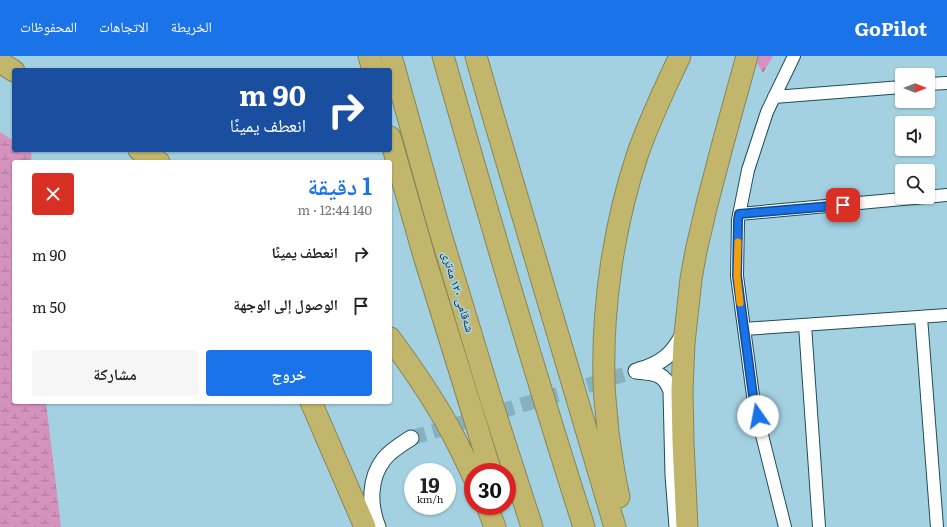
<!DOCTYPE html>
<html lang="ar">
<meta charset="utf-8">
<style>
body{margin:0;font-family:Literata,"Noto Naskh Arabic",serif;background:#f6f6f6;color:#222;direction:rtl;height:100vh;display:flex;flex-direction:column;font-size:15px;white-space:nowrap}
*{box-sizing:border-box;margin:0}
p{font-size:13px;color:#767676}
.icon{flex:none;width:22px;height:22px;fill:none;stroke:currentColor;stroke-width:2;stroke-linecap:round;stroke-linejoin:round}
.map{position:relative;flex:1;overflow:hidden;direction:ltr}
.details{position:absolute;left:12px;top:104px;width:380px;height:244px;display:flex;flex-direction:column;background:#fff;border-radius:4px;box-shadow:0 1px 3px #0004;direction:rtl}
.details>*{flex:none}
.top-card{position:absolute;left:12px;top:12px;width:380px;height:84px;border-radius:4px;box-shadow:0 1px 3px #0004;direction:rtl;background:#1a4fa0;color:#fff;overflow:hidden}
.needle{width:26px;rotate:90deg}
.controls{position:absolute;left:895px;top:12px;display:grid;gap:8px}
.controls a{display:grid;place-items:center;width:40px;height:40px;border-radius:4px;background:#fff;box-shadow:0 1px 3px #0004;font-size:20px}
.speed{position:absolute;left:404px;top:407px;display:flex;gap:8px;font-size:20px;font-weight:700;text-align:center}
.speed>*{display:grid;place-content:center;width:52px;height:52px;border-radius:50%;background:#fff;box-shadow:0 1px 3px #0004;line-height:1}
.speed small{font-size:10px;font-weight:400}
.speed .limit{border:6px solid #d22;background:#fff;color:#111}
.pin{position:absolute;display:grid;place-items:center;width:34px;height:34px;color:#fff;margin:-17px;border-radius:8px;box-shadow:0 2px 6px #0006}
.me{position:absolute;width:44px;margin:-22px;rotate:348deg;stroke-linejoin:round;filter:drop-shadow(0 0 3px #0008)}
.turn{display:flex;align-items:center;gap:14px;height:84px;padding:0 20px;font-size:18px}
.turn .icon{width:52px;height:52px;stroke-width:2.5}
.turn b{display:block;font-size:28px;line-height:34px}
.round{display:grid;place-items:center;flex:none;width:42px;height:42px;border-radius:4px;background:#f6f6f6}
.overview{display:flex;align-items:center;justify-content:space-between;height:68px;padding:0 20px}
h1{font-size:24px;font-weight:600;line-height:30px;color:#1a73e8}
.action{display:flex;gap:8px;margin-top:auto;padding:8px 20px}
.action a{flex:1;height:46px;border-radius:4px;background:#1a73e8;color:#fff;font-size:16px;font-weight:600;line-height:46px;text-align:center}
.action a+a{background:#f6f6f6;color:#222}
ul{padding:0;list-style:none}
li{display:flex;align-items:center;gap:12px;height:52px;padding:0 20px}
li div{flex:1}
li b{display:block;font-size:15px}
li em{font-style:normal}
header{display:flex;align-items:center;gap:24px;box-sizing:border-box;height:56px;padding:0 20px;background:#1a73e8;color:#fff}
header strong{font-size:19px}
nav{display:flex;gap:22px;margin-inline-start:auto;font-size:14px}
.map>svg:first-child{display:block}
</style>
<header>
<strong>GoPilot</strong>
<nav><a>الخريطة</a><a>الاتجاهات</a><a>المحفوظات</a></nav>
</header>
<div class="map">
<svg width="947" height="471" viewBox="0 0 947 471">
<defs>
<pattern id="forest-firs" width="22" height="20" patternUnits="userSpaceOnUse"><rect width="22" height="20" fill="#d492bd"/><path d="M5 1l3.5 6h-7zM16 11l3.5 6h-7z" fill="#ab789a"/></pattern>
<pattern id="wetland-marsh" width="20" height="14" patternUnits="userSpaceOnUse"><rect width="20" height="14" fill="#d492bd"/><path d="M1 5h8M5 5V1M11 12h8M15 12V8" fill="none" stroke="#ab789a"/></pattern>
</defs>
<rect width="100%" height="100%" fill="#a3d1e1"/>
<path fill="url(#forest-firs)" d="M759,0H773L763,17L757,7Z"/>
<path fill="url(#wetland-marsh)" d="M0,76L14,85V94H28L31,96L32,106H14V346H46L61,471H0Z"/>
<g fill="none" stroke-linecap="round" stroke-linejoin="round">
<path stroke="#88b1bf" stroke-width="15" stroke-dasharray="15 8" stroke-linecap="butt" d="M411,382L636,315"/>
<defs>
<path id="minor" d="M928,28L947,27
M774,41L902,31
M739,158L947,139
M921,261L937,471
M805,269L819,471
M744,273L947,259
M785,471L754,347L737,220L738,164L748,114L767,56L794,0"/>
<path id="tertiary" d="M639,314C661,308 673,298 683,278
M636,315C654,317 664,316 671,335L673,419L677,471
M378,471C369,449 369,422 384,403C391,394 402,388 411,382"/>
<path id="motorway" d="M369,0L373,14
M391,0L439,172L492,347L532,471
M443,0C488,158 534,315 584,471
M476,0L492,56L615,471
M0,6L14,15
M390,81L424,200L491,416
M139,94L159,106
M390,282C413,313 436,346 454,381C461,394 467,407 473,420
M311,346L365,471
M619,441C614,420 611,398 608,376C607,359 604,341 604,324C602,250 614,168 638,97C650,63 665,32 680,0
M487,450L495,471
M687,471L683,386L682,335L684,287L691,223L696,195L707,148L723,87L747,0"/>
</defs>
<use href="#minor" stroke="#204c59" stroke-width="14"/>
<use href="#tertiary" stroke="#204c59" stroke-width="17"/>
<use href="#motorway" stroke="#888758" stroke-width="23"/>
<use href="#minor" stroke="#fff" stroke-width="12"/>
<use href="#tertiary" stroke="#fff" stroke-width="15"/>
<use href="#motorway" stroke="#c1b66b" stroke-width="21"/>
</g>
<g fill="none" stroke-linecap="round" stroke-linejoin="round">
<defs>
<path id="route" d="M758,360L754,347L737,220L738,164L739,158L843,149"/>
</defs>
<use href="#route" stroke="#114b97" stroke-width="10"/>
<use href="#route" stroke="#1a73e8" stroke-width="7"/>
<path stroke="#f59e0b" stroke-width="7" d="M738,186L737,220L740,247"/>
</g>
<g text-anchor="middle" stroke-width="3.5" stroke-linejoin="round" paint-order="stroke">
<g font-size="12" fill="#1d3036" stroke="#a3d1e1">
<text transform="translate(458 236) rotate(73)" y="4">شەقامی ١٢٠ مەتری</text>
</g>
</g>
</svg>
<div class="controls">
<a><svg class="needle" viewBox="-14 -14 28 28"><path d="M0-13l5 13h-10z" fill="#e53935"/><path d="M0 13l5-13h-10z" fill="#767676"/></svg></a>
<a><svg class="icon" aria-label="sound" viewBox="0 0 24 24"><path d="M4 9h4l5-4v14l-5-4H4zM17 9q2 3 0 6"/></svg></a>
<a><svg class="icon" aria-label="search" viewBox="0 0 24 24"><circle cx="10" cy="10" r="6"/><path d="M15 15l6 6"/></svg></a>
</div>
<div class="speed"><div>19<small>km/h</small></div><div class="limit">30</div></div>
<div class="pin" style="left:843px;top:149px;background:#d93025"><svg class="icon" aria-label="arrive" viewBox="0 0 24 24"><path d="M6 21V4h12l-3 4 3 4H6"/></svg></div>
<svg class="me" style="left:758px;top:360px" viewBox="-20 -20 40 40"><circle r="19" fill="#fff"/><path d="M0-13L10 11 0 6-10 11z" fill="#1a73e8"/></svg>
<div class="top-card">
<div class="turn"><svg class="icon" aria-label="right" viewBox="0 0 24 24"><path d="M7 20v-9h11M14 6l5 5-5 5"/></svg><div><b>90 m</b>انعطف يمينًا</div></div>
</div>
<section class="details">
<div class="overview"><div><h1>1 دقيقة</h1><p>140 m · 12:44</p></div><a class="round" style="background:#d93025;color:#fff"><svg class="icon" aria-label="close" viewBox="0 0 24 24"><path d="M6 6l12 12M18 6L6 18"/></svg></a></div>
<ul>
<li><svg class="icon" aria-label="right" viewBox="0 0 24 24"><path d="M7 20v-9h11M14 6l5 5-5 5"/></svg><div><b>انعطف يمينًا</b></div><em>90 m</em></li>
<li><svg class="icon" aria-label="arrive" viewBox="0 0 24 24"><path d="M6 21V4h12l-3 4 3 4H6"/></svg><div><b>الوصول إلى الوجهة</b></div><em>50 m</em></li>
</ul>
<div class="action"><a>خروج</a><a>مشاركة</a></div>
</section>
</div>
